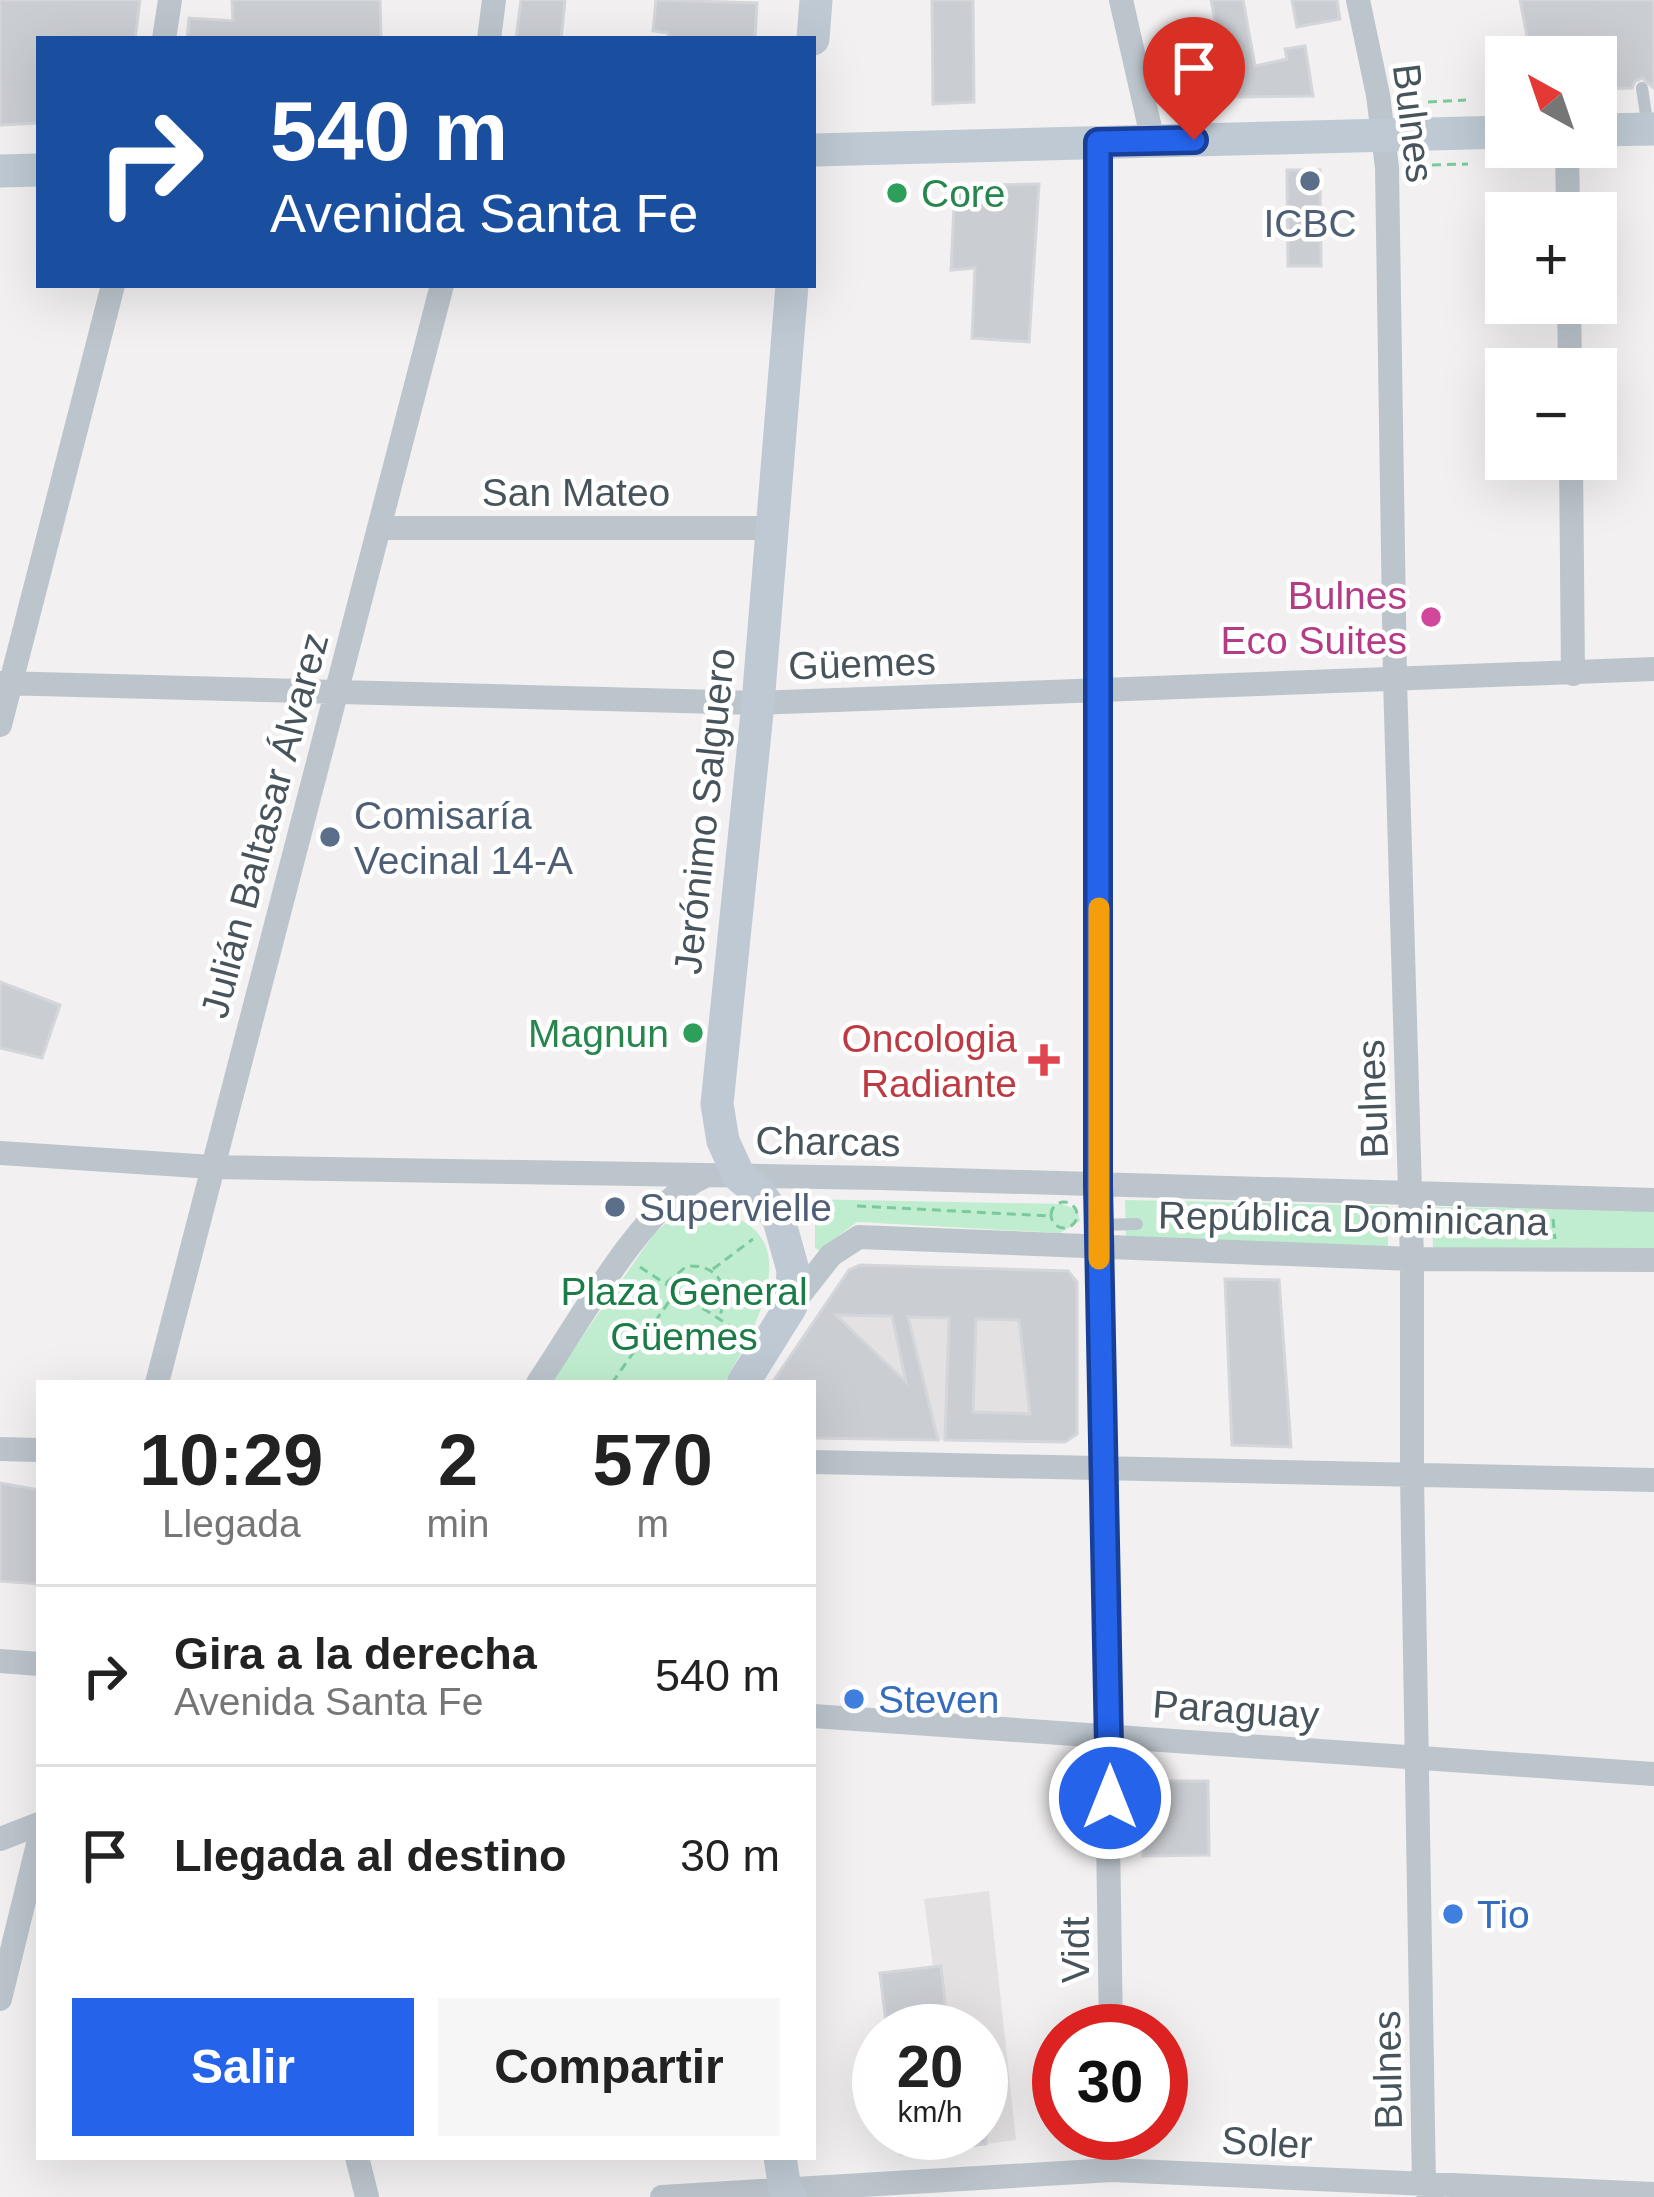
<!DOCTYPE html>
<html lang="es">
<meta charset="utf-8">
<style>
body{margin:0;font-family:Helvetica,sans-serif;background:#f6f6f6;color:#222;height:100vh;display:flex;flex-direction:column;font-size:45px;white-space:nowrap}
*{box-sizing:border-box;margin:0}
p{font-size:39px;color:#767676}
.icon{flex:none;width:66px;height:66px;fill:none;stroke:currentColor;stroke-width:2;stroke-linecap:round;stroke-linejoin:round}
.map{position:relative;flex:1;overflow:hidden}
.panel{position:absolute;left:36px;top:1380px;width:780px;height:780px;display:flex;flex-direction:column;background:#fff;border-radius:0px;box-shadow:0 12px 48px #0002}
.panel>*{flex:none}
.top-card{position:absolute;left:36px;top:36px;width:780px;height:252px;border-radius:0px;box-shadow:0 12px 48px #0002;background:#1a4fa0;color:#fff;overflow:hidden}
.needle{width:78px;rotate:320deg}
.tools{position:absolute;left:1485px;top:36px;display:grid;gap:24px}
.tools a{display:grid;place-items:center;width:132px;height:132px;border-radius:0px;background:#fff;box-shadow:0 12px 48px #0002;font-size:60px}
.speed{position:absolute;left:852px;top:2004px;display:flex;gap:24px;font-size:60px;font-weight:700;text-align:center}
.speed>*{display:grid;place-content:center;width:156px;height:156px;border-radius:50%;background:#fff;box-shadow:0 12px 48px #0002;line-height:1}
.speed small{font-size:30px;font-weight:400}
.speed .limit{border:18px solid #d22;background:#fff;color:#111}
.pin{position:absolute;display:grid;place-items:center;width:102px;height:102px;color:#fff;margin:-123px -51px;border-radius:50% 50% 50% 0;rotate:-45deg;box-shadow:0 0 12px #0007}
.pin .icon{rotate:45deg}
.me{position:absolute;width:132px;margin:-66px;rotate:0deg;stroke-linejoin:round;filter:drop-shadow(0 0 9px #0008)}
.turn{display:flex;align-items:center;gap:42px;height:252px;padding:0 36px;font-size:54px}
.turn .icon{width:156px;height:156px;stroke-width:2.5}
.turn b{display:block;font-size:84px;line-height:102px}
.eta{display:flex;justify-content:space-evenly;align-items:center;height:204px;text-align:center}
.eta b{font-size:72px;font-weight:600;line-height:84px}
.action{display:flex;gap:24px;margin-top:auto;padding:24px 36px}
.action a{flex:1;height:138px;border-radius:0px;background:#2563eb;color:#fff;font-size:48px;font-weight:600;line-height:138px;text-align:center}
.action a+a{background:#f6f6f6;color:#222}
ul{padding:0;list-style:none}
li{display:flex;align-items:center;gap:36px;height:180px;padding:0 36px;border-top:3px solid #e0e0e0}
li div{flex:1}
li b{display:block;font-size:45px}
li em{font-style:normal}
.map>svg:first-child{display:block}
</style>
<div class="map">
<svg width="1654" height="2197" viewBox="0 0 1654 2197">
<rect width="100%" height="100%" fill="#f2f0f0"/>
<path fill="#e3e1e1" d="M860,1265L1045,1271L1065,1442L875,1439L860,1374L851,1366L869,1346L825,1306L849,1270Z
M989,1891L1016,2140L961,2147L981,2133V2031H948L941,1967H933L924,1899Z"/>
<path fill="#c0edd0" d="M800,1199L1062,1204L1077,1210L1080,1221L1060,1233L857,1222L819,1250L815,1248V1224L808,1202Z
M1125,1200L1388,1206V1251L1126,1243Z
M1432,1207L1654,1210V1255L1433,1252Z
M704,1210C816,1223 757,1326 724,1383H550L654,1234L671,1219Z"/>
<path fill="#cacdd2" stroke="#d4d6db" stroke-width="3" fill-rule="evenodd" d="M0,0H140L135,39H39V123L0,125Z
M232,0H380L381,39H187L189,18L233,21Z
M521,0H565L561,39H516Z
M656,0L757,3L755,39H668V33L653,31Z
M932,0H973L974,102L933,104Z
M1211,0H1243L1255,66L1287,59L1285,49L1305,46L1313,96L1230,97Z
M1292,0H1337L1340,19L1297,27Z
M1520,0H1654V88L1642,78L1635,81L1632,88L1596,89V57H1531Z
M1287,170H1320L1321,266H1288Z
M1039,184L1029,342L972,338L975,268L951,270L955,186Z
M0,982L60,1005L42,1058L0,1048Z
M860,1265L1068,1271L1077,1282V1434L1065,1442L945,1440L949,1318L908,1317L938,1440L813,1438V1383H772L849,1270ZM836,1315L892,1316L906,1382ZM976,1319L1019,1320L1030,1414L973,1412Z
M1225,1279L1279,1280L1291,1447L1232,1445Z
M0,1483L39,1490V1584L0,1581Z
M1143,1781H1208L1209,1855L1143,1856Z
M941,1966L948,2031H887L880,1973Z
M899,2133H986V2144L901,2154Z"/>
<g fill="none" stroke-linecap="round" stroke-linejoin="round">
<path stroke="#7aca9e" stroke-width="3" stroke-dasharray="9 6" stroke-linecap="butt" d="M1610,49L1615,77
M1428,102L1466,100
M1598,160H1616
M1432,165L1468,164
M1051 1215a13 13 0 1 1 26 0a13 13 0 1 1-26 0Z
M857,1206L1051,1216
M1553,1219L1555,1239
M640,1267L742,1334
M713,1269L753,1239
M666,1283L687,1266C718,1264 731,1287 720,1315
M612,1383L675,1293"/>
<path stroke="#bcc5cc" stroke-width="12" d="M1642,88L1648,128
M1099,1225L1137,1224"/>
<path stroke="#bcc5cc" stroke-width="24" d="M1121,0L1153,141
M1358,0L1378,95L1387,168L1395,679L1412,1259V1476L1424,2186L1431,2197
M164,39L170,0
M489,39L494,0
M1098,142V1185L1111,2031
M1567,147L1568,213
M1569,303L1570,369
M1571,459L1573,674
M379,528H773
M0,683L758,703L1654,669
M0,725L113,285
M0,1153L212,1167L880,1178L1654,1200
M791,1306L831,1255L859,1237L1412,1259L1654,1260
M157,1383L442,285
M538,1383C576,1327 644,1203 703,1177
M0,1449L39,1450
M813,1462L1654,1480
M0,1661L39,1664
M813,1716L1654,1774
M0,1839L39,1824
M0,1999L39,1840
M1112,2133V2170
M357,2157L367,2197
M662,2197L1112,2170L1654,2194"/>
<path stroke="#bec9d3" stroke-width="33" d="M813,39L816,0
M1596,130L1654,129
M813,150L1506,132
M0,171L39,170
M743,1383L791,1306L793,1270L779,1220L759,1193L739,1176L723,1141L717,1104L758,703L792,285
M780,2157L785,2189L790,2197"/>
</g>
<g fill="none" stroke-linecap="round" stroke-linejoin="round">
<defs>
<path id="route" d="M1110,1798L1098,1185V142L1194,140"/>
</defs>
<use href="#route" stroke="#184099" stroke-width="30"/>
<use href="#route" stroke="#2563eb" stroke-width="21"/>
<path stroke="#f59e0b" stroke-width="21" d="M1099,908V1259"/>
</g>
<g fill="#5c6f8a" stroke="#fff" stroke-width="4.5">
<circle cx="1310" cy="181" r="12"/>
<circle cx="330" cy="837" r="12"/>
<circle cx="615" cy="1207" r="12"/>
</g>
<g fill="#2e9e5b" stroke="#fff" stroke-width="4.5">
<circle cx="897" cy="193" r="12"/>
<circle cx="693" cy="1033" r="12"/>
</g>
<circle fill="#d1479c" stroke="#fff" stroke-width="4.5" cx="1431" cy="617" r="12"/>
<path fill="#e0444e" stroke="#fff" stroke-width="4.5" d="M1038 1042h12v12h12v12h-12v12h-12v-12h-12v-12h12z"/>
<g fill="#3f7fe0" stroke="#fff" stroke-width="4.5">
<circle cx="854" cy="1699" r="12"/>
<circle cx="1453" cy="1914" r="12"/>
</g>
<g text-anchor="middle" stroke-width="9" stroke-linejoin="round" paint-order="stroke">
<g font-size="39" fill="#48545c" stroke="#fff">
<text transform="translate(1414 123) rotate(83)" y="14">Bulnes</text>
<text x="576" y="506">San Mateo</text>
<text transform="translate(862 663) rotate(-2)" y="14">Güemes</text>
<text transform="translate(704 811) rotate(-84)" y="14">Jerónimo Salguero</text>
<text transform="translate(264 825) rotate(-75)" y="14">Julián Baltasar Álvarez</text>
<text transform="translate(1372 1099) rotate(-92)" y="14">Bulnes</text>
<text transform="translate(828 1141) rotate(1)" y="14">Charcas</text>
<text transform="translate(1353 1218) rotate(1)" y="14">República Dominicana</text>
<text transform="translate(1236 1709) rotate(4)" y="14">Paraguay</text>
<text transform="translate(1075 1950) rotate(-90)" y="14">Vidt</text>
<text transform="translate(1387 2070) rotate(-91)" y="14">Bulnes</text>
<text transform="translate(1267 2142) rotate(3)" y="14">Soler</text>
</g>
<g font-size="39" fill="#27864d" stroke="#fff" text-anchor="start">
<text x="921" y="207">Core</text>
<text x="669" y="1047" text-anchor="end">Magnun</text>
</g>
<g font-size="39" fill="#4e5e75" stroke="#fff" text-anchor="start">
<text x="1310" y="237" text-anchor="middle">ICBC</text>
<text x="354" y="829">Comisaría<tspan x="354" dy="45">Vecinal 14-A</tspan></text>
<text x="639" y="1221">Supervielle</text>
</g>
<g font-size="39" fill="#b23c85" stroke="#fff" text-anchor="end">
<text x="1407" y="609">Bulnes<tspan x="1407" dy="45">Eco Suites</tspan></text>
</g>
<g font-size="39" fill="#be3a42" stroke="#fff" text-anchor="end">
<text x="1017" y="1052">Oncologia<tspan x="1017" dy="45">Radiante</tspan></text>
</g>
<g font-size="39" fill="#1b7c47" stroke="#fff">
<text x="684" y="1305">Plaza General<tspan x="684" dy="45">Güemes</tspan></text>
</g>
<g font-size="39" fill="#366cbe" stroke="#fff" text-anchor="start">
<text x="878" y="1713">Steven</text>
<text x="1477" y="1928">Tio</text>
</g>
</g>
</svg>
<div class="tools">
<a><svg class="needle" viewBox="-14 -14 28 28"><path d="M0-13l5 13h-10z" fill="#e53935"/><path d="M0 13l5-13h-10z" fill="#767676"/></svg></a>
<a>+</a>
<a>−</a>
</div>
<div class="speed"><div>20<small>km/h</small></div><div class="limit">30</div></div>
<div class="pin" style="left:1194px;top:140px;background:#d93025"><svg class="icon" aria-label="arrive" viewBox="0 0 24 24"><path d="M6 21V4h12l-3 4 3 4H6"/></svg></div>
<svg class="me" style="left:1110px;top:1798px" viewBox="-20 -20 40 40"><circle r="17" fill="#2563eb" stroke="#fff" stroke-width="3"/><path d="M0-11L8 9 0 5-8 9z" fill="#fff"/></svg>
<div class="top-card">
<div class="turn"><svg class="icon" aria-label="right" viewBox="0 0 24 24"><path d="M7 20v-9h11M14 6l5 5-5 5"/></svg><div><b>540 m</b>Avenida Santa Fe</div></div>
</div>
<section class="panel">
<div class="eta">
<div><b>10:29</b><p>Llegada</p></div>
<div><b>2</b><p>min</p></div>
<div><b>570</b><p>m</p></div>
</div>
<ul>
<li><svg class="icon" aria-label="right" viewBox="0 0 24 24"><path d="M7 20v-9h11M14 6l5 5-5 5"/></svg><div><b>Gira a la derecha</b><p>Avenida Santa Fe</p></div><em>540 m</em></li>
<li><svg class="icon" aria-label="arrive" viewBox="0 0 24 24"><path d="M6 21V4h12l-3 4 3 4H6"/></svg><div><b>Llegada al destino</b></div><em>30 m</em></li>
</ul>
<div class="action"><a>Salir</a><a>Compartir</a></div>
</section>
</div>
